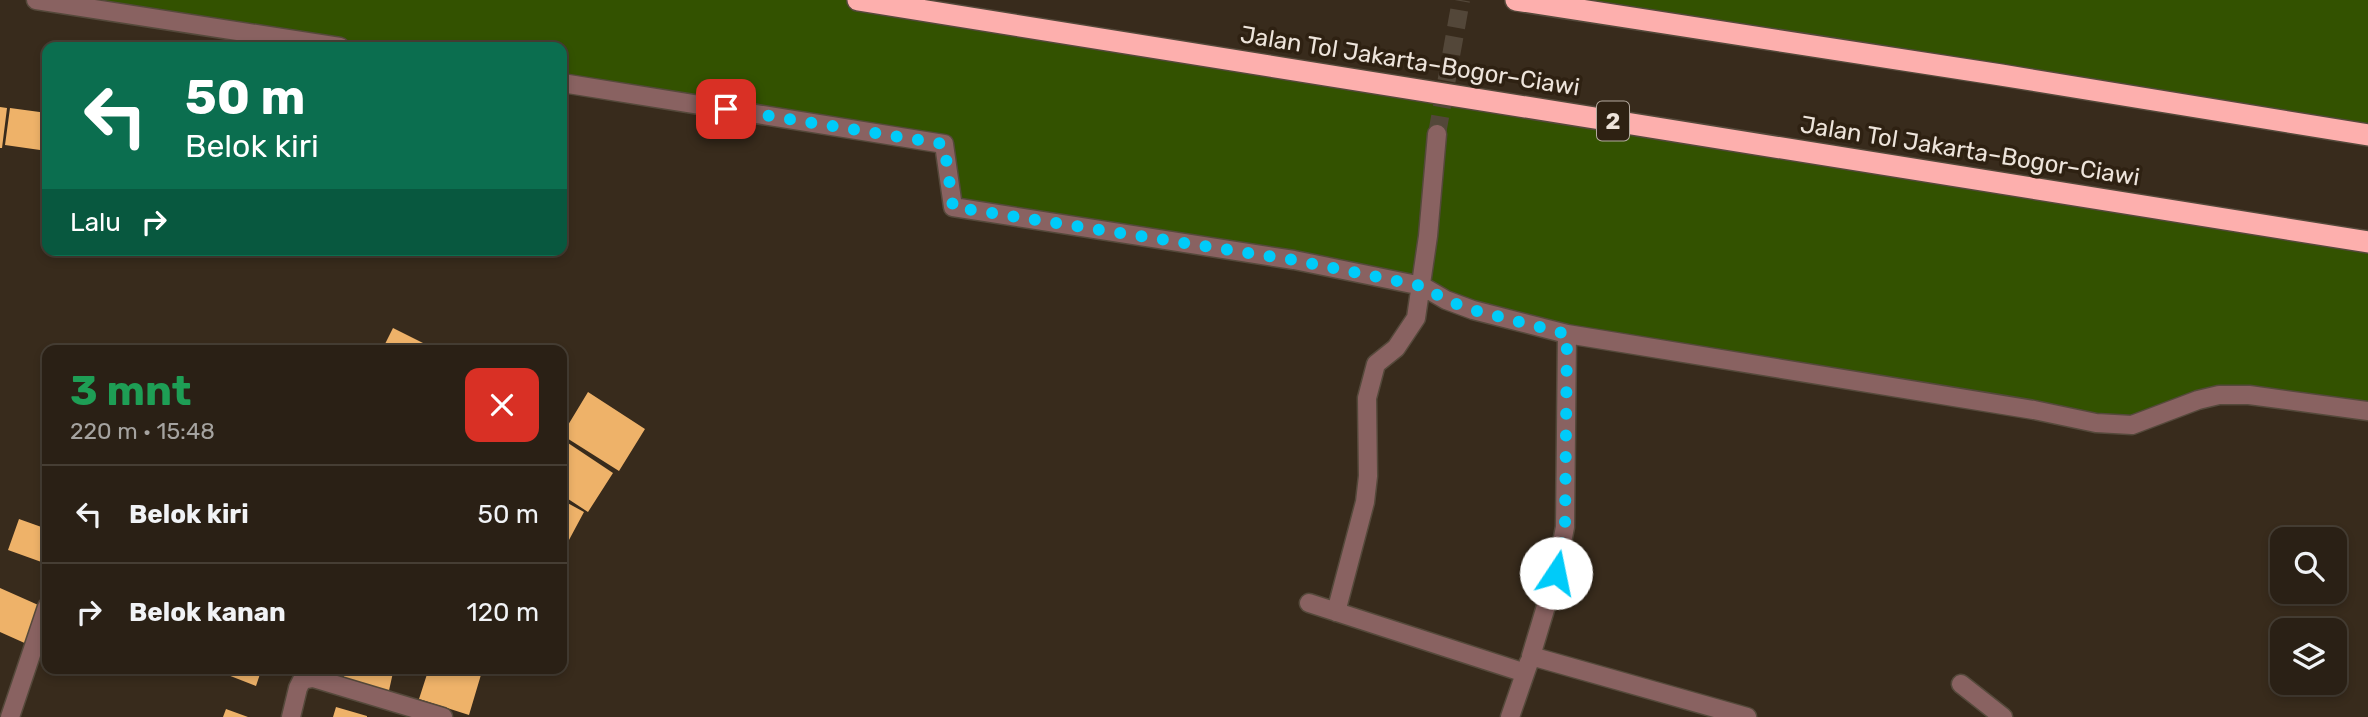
<!DOCTYPE html>
<html lang="id">
<meta charset="utf-8">
<style>
body{margin:0;font-family:Rubik,sans-serif;background:#32281e;color:#f1f3f6;height:100vh;display:flex;flex-direction:column;font-size:26px;white-space:nowrap}
*{box-sizing:border-box;margin:0}
p{font-size:23px;color:#a5a3a0}
.icon{flex:none;width:38px;height:38px;fill:none;stroke:currentColor;stroke-width:2;stroke-linecap:round;stroke-linejoin:round}
.map{position:relative;flex:1;overflow:hidden}
.drawer{position:absolute;left:42px;top:345px;width:525px;height:329px;display:flex;flex-direction:column;background:#2a2015;border-radius:14px;box-shadow:0 4px 10px #0003,0 0 0 2px #463e34}
.drawer>*{flex:none}
.banner{position:absolute;left:42px;top:42px;width:525px;height:214px;border-radius:14px;box-shadow:0 4px 10px #0003,0 0 0 2px #463e34;background:#0b6e4f;color:#fff;overflow:hidden}
.controls{position:absolute;left:2270px;top:527px;display:grid;gap:14px}
.controls a{display:grid;place-items:center;width:77px;height:77px;border-radius:14px;background:#2a2015;box-shadow:0 4px 10px #0003,0 0 0 2px #463e34;font-size:35px}
.pin{position:absolute;display:grid;place-items:center;width:60px;height:60px;color:#fff;margin:-30px;border-radius:14px;box-shadow:0 4px 10px #0006}
.me{position:absolute;width:77px;margin:-38px;rotate:11deg;stroke-linejoin:round;filter:drop-shadow(0 0 5px #0008)}
.turn{display:flex;align-items:center;gap:24px;height:147px;padding:0 28px;font-size:32px}
.turn .icon{width:91px;height:91px;stroke-width:2.5}
.turn b{display:block;font-size:49px;line-height:60px}
.then{display:flex;align-items:center;height:66px;padding:0 28px;background:#0003;gap:14px;font-size:26px}
.round{display:grid;place-items:center;flex:none;width:74px;height:74px;border-radius:14px;background:#32281e}
.head{display:flex;align-items:center;justify-content:space-between;height:119px;padding:0 28px}
h1{font-size:42px;font-weight:700;line-height:52px;color:#1e9e55}
ul{padding:0;list-style:none}
li{display:flex;align-items:center;gap:21px;height:98px;padding:0 28px;border-top:2px solid #463e34}
li div{flex:1}
li b{display:block;font-size:26px}
li em{font-style:normal}
.map>svg:first-child{display:block}
</style>
<div class="map">
<svg width="2368" height="717" viewBox="0 0 2368 717">
<rect width="100%" height="100%" fill="#382b1c"/>
<path fill="#335200" d="M28,0H856L2368,242V412L2249,395L2132,425L1567,334L1422,286L953,207L944,144L562,84V47H328Z
M1516,0H2368V135Z"/>
<path fill="#eeb269" d="M0,107L7,108L2,148H0Z
M10,108L47,113V151L5,145Z
M393,328L437,350H382Z
M588,392L645,429L619,471L562,435Z
M562,439L613,473L588,512L562,495Z
M562,500L584,512L562,553Z
M19,519L47,529V564L8,550Z
M0,588L45,608L29,645L0,632Z
M210,668H262L256,686Z
M346,668H394L388,695L342,683Z
M429,668H483L469,715L419,699Z
M336,707L367,716V717H333Z
M226,709L248,717H223Z"/>
<g fill="none" stroke-linecap="round" stroke-linejoin="round">
<path stroke="#534739" stroke-width="18" stroke-dasharray="18 9" stroke-linecap="butt" d="M1437,134L1461,0"/>
<defs>
<path id="minor" d="M36,0L340,47
M562,83L944,144L953,207L1294,260L1422,286L1446,300L1473,310L1567,334L2034,410L2096,423L2132,425L2198,400L2219,395H2249L2368,411
M1567,334L1565,527L1556,573L1531,656L1747,717
M1309,603L1525,673
M1336,612L1365,502L1368,476L1367,398L1376,364L1396,348L1416,318L1428,236L1437,134
M1961,684L2003,717
M10,717L47,607
M291,717L298,688L302,680L313,678L443,717
M1510,717L1529,662"/>
<path id="highway" d="M858,0L2368,242
M1516,0L2001,75L2368,135"/>
</defs>
<use href="#minor" stroke="#55493b" stroke-width="21"/>
<use href="#highway" stroke="#55493b" stroke-width="24"/>
<use href="#minor" stroke="#896261" stroke-width="18"/>
<use href="#highway" stroke="#fdafad" stroke-width="21"/>
</g>
<g fill="none" stroke-linecap="round" stroke-linejoin="round">
<path stroke="#00cbf9" stroke-width="12" stroke-dasharray="0 21.6" d="M726,109L944,144L953,207L1294,260L1422,286L1446,300L1473,310L1567,334L1565,527L1556,573"/>
</g>
<g text-anchor="middle" stroke-width="7" stroke-linejoin="round" paint-order="stroke">
<rect fill="#2e2112" stroke="#b4aa9f" stroke-width="2" x="1597" y="101.5" width="32" height="39" rx="5"/>
<g font-size="23" font-weight="bold" fill="#ede4db">
<text x="1613" y="129">2</text>
</g>
<g font-size="24" fill="#ede4db" stroke="#2e2112">
<text transform="translate(1410 61) rotate(9)" y="8">Jalan Tol Jakarta–Bogor–Ciawi</text>
<text transform="translate(1970 151) rotate(9)" y="8">Jalan Tol Jakarta–Bogor–Ciawi</text>
</g>
</g>
</svg>
<div class="controls">
<a><svg class="icon" aria-label="search" viewBox="0 0 24 24"><circle cx="10" cy="10" r="6"/><path d="M15 15l6 6"/></svg></a>
<a><svg class="icon" aria-label="layers" viewBox="0 0 24 24"><path d="M12 4l9 5-9 5-9-5zM3 14l9 5 9-5"/></svg></a>
</div>
<div class="pin" style="left:726px;top:109px;background:#d93025"><svg class="icon" aria-label="arrive" viewBox="0 0 24 24"><path d="M6 21V4h12l-3 4 3 4H6"/></svg></div>
<svg class="me" style="left:1556px;top:573px" viewBox="-20 -20 40 40"><circle r="19" fill="#fff"/><path d="M0-13L10 11 0 6-10 11z" fill="#00cbf9"/></svg>
<div class="banner">
<div class="turn"><svg class="icon" aria-label="left" viewBox="0 0 24 24"><path d="M17 20v-9H6M10 6l-5 5 5 5"/></svg><div><b>50 m</b>Belok kiri</div></div>
<div class="then">Lalu<svg class="icon" aria-label="right" viewBox="0 0 24 24"><path d="M7 20v-9h11M14 6l5 5-5 5"/></svg></div>
</div>
<section class="drawer">
<div class="head"><div><h1>3 mnt</h1><p>220 m · 15:48</p></div><a class="round" style="background:#d93025;color:#fff"><svg class="icon" aria-label="close" viewBox="0 0 24 24"><path d="M6 6l12 12M18 6L6 18"/></svg></a></div>
<ul>
<li><svg class="icon" aria-label="left" viewBox="0 0 24 24"><path d="M17 20v-9H6M10 6l-5 5 5 5"/></svg><div><b>Belok kiri</b></div><em>50 m</em></li>
<li><svg class="icon" aria-label="right" viewBox="0 0 24 24"><path d="M7 20v-9h11M14 6l5 5-5 5"/></svg><div><b>Belok kanan</b></div><em>120 m</em></li>
</ul>
</section>
</div>
